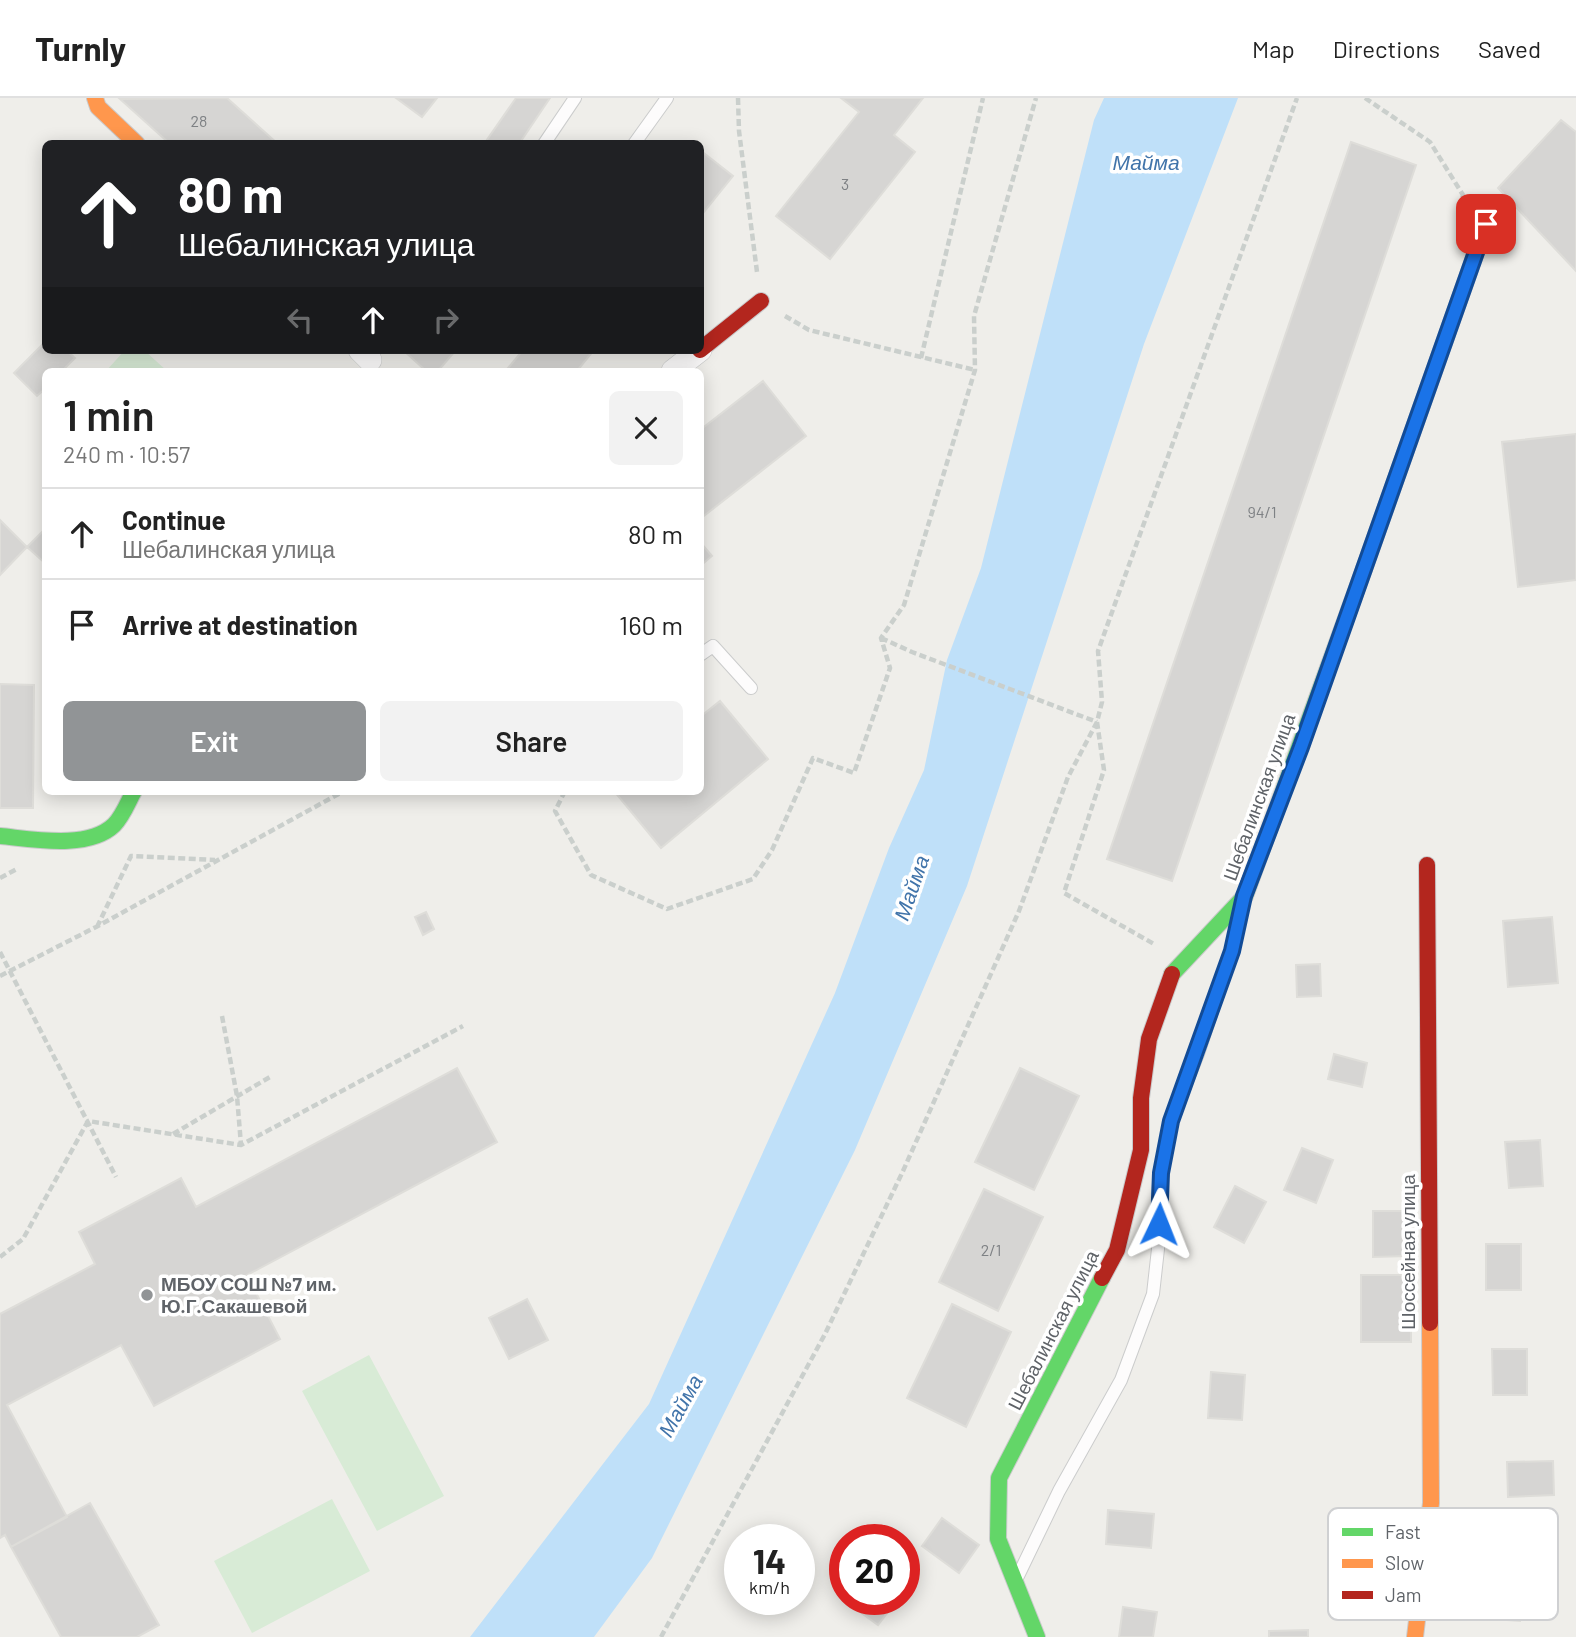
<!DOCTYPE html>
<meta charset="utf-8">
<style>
body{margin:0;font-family:Barlow,sans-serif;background:#f2f2f2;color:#222;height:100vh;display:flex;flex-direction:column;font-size:26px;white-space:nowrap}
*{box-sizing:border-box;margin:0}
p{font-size:23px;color:#767676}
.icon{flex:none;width:38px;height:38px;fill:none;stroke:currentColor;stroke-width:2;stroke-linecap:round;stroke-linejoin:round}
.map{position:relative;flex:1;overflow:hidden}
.side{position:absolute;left:42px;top:270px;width:662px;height:427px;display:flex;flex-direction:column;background:#fff;border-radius:10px;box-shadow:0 4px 18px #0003}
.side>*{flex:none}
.top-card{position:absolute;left:42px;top:42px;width:662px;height:214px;border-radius:10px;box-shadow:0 4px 18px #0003;background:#202124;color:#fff;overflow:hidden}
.speed{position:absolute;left:724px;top:1426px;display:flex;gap:14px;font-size:35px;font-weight:700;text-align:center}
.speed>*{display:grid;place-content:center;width:91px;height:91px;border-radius:50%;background:#fff;box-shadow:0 4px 18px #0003;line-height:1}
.speed small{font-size:18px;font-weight:400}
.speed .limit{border:10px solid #d22;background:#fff;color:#111}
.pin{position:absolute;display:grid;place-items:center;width:60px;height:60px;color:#fff;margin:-30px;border-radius:14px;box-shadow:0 4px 10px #0006}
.me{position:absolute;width:77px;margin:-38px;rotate:2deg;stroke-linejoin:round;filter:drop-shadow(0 0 5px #0008)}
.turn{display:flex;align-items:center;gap:24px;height:147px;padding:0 21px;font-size:32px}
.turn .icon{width:91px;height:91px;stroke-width:2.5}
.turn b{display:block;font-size:49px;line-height:60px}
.lanes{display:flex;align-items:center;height:66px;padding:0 21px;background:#0003;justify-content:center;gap:35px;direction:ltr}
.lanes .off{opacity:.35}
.round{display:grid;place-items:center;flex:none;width:74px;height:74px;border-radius:10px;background:#f2f2f2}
.summary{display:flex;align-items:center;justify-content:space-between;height:119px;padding:0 21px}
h1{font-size:42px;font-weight:600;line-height:52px}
.primary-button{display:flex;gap:14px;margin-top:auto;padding:14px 21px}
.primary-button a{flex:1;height:80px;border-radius:10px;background:#919496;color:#fff;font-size:28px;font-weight:600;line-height:80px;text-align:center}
.primary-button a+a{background:#f2f2f2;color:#222}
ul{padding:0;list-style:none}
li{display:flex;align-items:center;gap:21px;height:91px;padding:0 21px;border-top:2px solid #e0e0e0}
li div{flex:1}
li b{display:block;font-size:26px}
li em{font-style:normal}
header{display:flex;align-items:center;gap:42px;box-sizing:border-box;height:98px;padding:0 35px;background:#fff;border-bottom:2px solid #e0e0e0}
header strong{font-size:33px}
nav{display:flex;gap:38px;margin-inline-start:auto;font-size:24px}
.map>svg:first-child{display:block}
</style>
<header>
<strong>Turnly</strong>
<nav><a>Map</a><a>Directions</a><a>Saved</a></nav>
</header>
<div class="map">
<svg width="1576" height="1539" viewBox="0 0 1576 1539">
<rect width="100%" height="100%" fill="#efeeea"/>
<path fill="#d8ebd6" d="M125,252H144L167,273H106Z
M369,1257L444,1398L377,1433L302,1293Z
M332,1401L370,1473L252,1535L214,1463Z"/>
<path fill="#bfe0f9" d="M1104,0H1238L1144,246L967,788L855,1052L652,1460L594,1539H470L649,1306L835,895L889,750L924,672L947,562L981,470L1094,22Z"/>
<path fill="#d6d5d3" stroke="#deddd9" stroke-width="2" d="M227,0L278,46H170L120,1Z
M396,0H437L422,19Z
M516,0H550L519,46H484Z
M841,0H923L894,37L915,54L830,161L776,118L859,14Z
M1561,22L1576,34V173L1498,90Z
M1351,44L1416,67L1172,783L1107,761Z
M700,52L733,78L700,119Z
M46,243V252H66L75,260L62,273H46V290L37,298L14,275Z
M403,252H456L438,273H426Z
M523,252H594L577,273H513L508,270Z
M763,283L806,338L700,421V332Z
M1576,336V482L1518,489L1502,344Z
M0,422L27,449L0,477Z
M46,430V466L27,449Z
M700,444L712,458L700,468Z
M0,586L34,587L33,710H0Z
M720,603L768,661L661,750L614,693H700V619Z
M426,814L434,831L423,837L415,819Z
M1552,819L1558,885L1508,889L1503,823Z
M1320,866L1321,898L1297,899L1296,867Z
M1334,956L1367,965L1362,989L1328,981Z
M457,970L497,1044L247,1177L280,1241L154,1308L121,1247L7,1307L67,1419L11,1449L5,1437L0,1440V1216L95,1166L79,1134L181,1080L196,1109Z
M1020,970L1079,998L1034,1092L975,1064Z
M1540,1042L1543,1088L1509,1090L1505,1044Z
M1302,1050L1333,1062L1316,1105L1284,1092Z
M1235,1088L1266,1104L1244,1145L1214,1129Z
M984,1091L1043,1119L998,1213L939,1184Z
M1373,1113H1408V1158L1373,1159Z
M1486,1146H1521V1192H1486Z
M1361,1177H1411V1244H1361Z
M527,1201L548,1242L509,1261L489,1220Z
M952,1206L1011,1234L966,1329L907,1300Z
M1492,1251H1527V1297H1493Z
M1211,1274L1245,1277L1242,1322L1208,1320Z
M1553,1363L1554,1397L1508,1399L1507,1364Z
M90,1405L159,1527L137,1539H61L11,1449Z
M1108,1412L1154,1416L1151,1450L1106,1446Z
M942,1420L979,1447L959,1475L922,1448Z
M1469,1478L1523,1483L1520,1523L1466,1519Z
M845,1494V1502H897L878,1527L841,1500Z
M1123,1509L1157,1514L1153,1539H1119Z
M1308,1532V1539H1269V1533Z"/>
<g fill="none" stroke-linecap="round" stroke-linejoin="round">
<defs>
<path id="lane" d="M544,46L575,0
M634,46L667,0
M700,557L713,548L751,590
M1018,1478L1059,1393L1121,1282L1153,1196L1158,1151L1161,1075L1171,1023L1198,956L1232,853L1240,816"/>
<path id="street" d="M360,252L370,262
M673,273L700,252"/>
<path id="fast" d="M0,738C32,741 88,752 114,727C123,718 128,704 134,693
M1172,876L1245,798L1364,471
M1037,1539L998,1441L999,1380L1102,1180"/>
<path id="slow" d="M95,0L98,9L137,46
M1364,471L1486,126
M1415,1539L1431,1405L1430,1225"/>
<path id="jam" d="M700,252L761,203
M1427,767L1430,1225
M1102,1180L1117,1152L1141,1052V1000L1149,941L1172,876"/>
</defs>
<use href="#lane" stroke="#cbcccc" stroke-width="14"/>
<use href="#street" stroke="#cbcccc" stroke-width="24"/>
<use href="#fast" stroke="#cacacb" stroke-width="18"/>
<use href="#slow" stroke="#cacacb" stroke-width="18"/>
<use href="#jam" stroke="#cacacb" stroke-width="18"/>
<path stroke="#cacfcc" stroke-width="4.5" stroke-dasharray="7 3.5" stroke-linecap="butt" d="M738,0L739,33L757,174
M1365,0L1430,44L1463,97L1460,106
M785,218L809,232L975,272
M921,260L983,0
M881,540L912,554L1097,624
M1097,624L1104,672L1064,795L1154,846
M565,693L555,713L591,777L667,811L753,781L772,752L813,660L854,675L890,570L881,540L904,507L975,272L974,218L1036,0
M0,780L17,771
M97,829L131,758L215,762
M0,854L116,1079
M0,878L96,829L344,693
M222,918L237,998L241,1047
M173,1036L270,979
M0,1159L23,1141L88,1023L241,1047L463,928
M661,1539L825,1236L903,1073L1019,813L1068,679L1097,624L1102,604L1098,553L1297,0"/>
<use href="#lane" stroke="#fdfcfc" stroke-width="12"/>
<use href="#street" stroke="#fdfcfc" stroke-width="23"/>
<use href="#fast" stroke="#63d668" stroke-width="16"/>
<use href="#slow" stroke="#ff974d" stroke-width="16"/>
<use href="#jam" stroke="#b3261e" stroke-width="16"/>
</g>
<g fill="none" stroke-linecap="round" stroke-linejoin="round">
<defs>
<path id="route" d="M1159,1126L1161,1075L1171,1023L1232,853L1244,798L1301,649L1486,126"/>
</defs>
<use href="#route" stroke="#114b97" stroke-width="18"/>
<use href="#route" stroke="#1a73e8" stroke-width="12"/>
</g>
<circle fill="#919496" stroke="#fff" stroke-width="2.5" cx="147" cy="1197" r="7"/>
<g text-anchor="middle" stroke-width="7" stroke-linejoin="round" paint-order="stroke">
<g font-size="16" fill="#7e8184">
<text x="199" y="29">28</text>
<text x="845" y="92">3</text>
<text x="1262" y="420">94/1</text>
<text x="991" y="1158">2/1</text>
</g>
<g font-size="19" fill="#5f6368" stroke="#fff">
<text transform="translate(1259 699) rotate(-70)" y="7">Шебалинская улица</text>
<text transform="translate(1408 1154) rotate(-90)" y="7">Шоссейная улица</text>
<text transform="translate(1053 1232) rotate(-63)" y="7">Шебалинская улица</text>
</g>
<g font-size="19" font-weight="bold" fill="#5f6368" stroke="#fff" text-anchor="start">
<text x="161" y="1193">МБОУ СОШ №7 им.<tspan x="161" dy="22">Ю.Г.Сакашевой</tspan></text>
</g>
<g font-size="21" font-style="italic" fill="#4174aa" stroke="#fff">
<text x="1146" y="72">Майма</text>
<text transform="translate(912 790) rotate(-71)" y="7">Майма</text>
<text transform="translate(681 1308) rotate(-61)" y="7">Майма</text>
</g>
</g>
<rect x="1328" y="1410" width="230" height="112" rx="10" fill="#fff" stroke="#cfd0d2" stroke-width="2"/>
<rect x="1342" y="1430" width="31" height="8" fill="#63d668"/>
<rect x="1342" y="1461" width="31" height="9" fill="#ff974d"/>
<rect x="1342" y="1493" width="31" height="8" fill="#b3261e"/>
<g font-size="19" fill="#5f6368">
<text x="1385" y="1441">Fast</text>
<text x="1385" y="1472">Slow</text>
<text x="1385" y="1504">Jam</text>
</g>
</svg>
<div class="speed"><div>14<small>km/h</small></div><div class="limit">20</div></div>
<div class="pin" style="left:1486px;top:126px;background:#d93025"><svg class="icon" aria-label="arrive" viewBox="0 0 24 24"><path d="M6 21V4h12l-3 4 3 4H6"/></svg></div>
<svg class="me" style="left:1159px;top:1126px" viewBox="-20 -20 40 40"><path d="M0-17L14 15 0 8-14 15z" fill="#1a73e8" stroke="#fff" stroke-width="4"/></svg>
<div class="top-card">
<div class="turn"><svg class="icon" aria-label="ahead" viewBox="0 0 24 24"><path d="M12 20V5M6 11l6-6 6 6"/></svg><div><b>80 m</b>Шебалинская улица</div></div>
<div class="lanes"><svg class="icon off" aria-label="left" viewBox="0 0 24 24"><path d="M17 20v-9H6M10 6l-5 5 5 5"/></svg><svg class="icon" aria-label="ahead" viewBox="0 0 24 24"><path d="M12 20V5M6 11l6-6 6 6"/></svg><svg class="icon off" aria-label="right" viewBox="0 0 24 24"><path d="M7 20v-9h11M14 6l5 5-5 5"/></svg></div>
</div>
<section class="side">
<div class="summary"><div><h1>1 min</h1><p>240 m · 10:57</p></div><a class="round"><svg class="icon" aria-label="close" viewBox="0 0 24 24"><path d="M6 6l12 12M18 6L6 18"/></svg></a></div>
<ul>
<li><svg class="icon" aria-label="ahead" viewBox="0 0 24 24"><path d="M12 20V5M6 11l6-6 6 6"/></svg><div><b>Continue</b><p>Шебалинская улица</p></div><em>80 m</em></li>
<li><svg class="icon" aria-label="arrive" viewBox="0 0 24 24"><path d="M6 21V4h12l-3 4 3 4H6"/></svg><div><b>Arrive at destination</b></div><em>160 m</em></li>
</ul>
<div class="primary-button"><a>Exit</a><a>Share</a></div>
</section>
</div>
